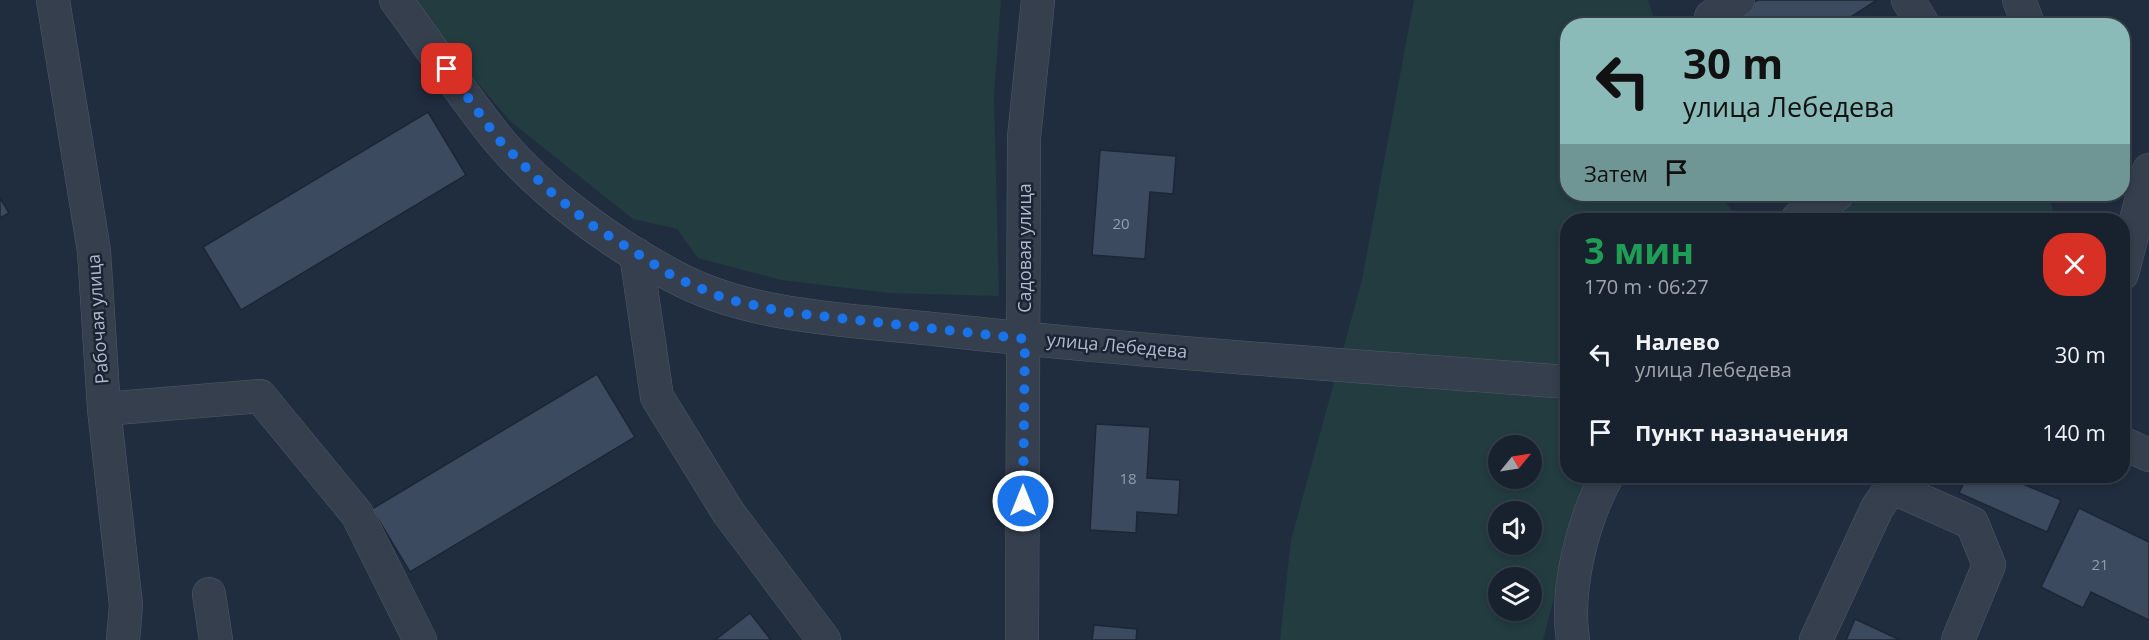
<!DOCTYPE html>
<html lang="ru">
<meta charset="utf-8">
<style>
body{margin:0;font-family:"Open Sans",sans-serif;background:#252f3b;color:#f1f3f6;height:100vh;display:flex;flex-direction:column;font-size:22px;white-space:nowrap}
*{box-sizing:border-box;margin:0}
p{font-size:20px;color:#9fa4aa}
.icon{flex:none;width:33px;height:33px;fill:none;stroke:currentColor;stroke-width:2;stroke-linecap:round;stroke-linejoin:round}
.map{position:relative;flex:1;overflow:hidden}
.panel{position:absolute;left:1560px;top:213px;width:570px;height:270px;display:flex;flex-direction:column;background:#18222f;border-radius:24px;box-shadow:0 3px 9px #0003,0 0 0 2px #363f4b}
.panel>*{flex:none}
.hud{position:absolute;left:1560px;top:18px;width:570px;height:183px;border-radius:24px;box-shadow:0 3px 9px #0003,0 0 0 2px #363f4b;background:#8bbbb9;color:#111;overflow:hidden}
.needle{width:39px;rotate:60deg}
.fabs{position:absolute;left:1488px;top:435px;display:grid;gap:12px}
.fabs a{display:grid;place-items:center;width:54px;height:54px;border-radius:50%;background:#18222f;box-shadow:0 3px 9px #0003,0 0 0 2px #363f4b;font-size:30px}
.pin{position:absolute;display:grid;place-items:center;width:51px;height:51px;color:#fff;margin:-26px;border-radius:12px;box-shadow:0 3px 9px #0006}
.me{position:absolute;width:66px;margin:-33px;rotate:0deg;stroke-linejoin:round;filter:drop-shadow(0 0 4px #0008)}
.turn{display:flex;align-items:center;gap:21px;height:126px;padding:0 24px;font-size:27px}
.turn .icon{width:78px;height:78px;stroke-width:2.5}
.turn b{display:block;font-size:42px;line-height:51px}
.then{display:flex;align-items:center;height:57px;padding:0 24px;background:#0003;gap:12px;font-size:22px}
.round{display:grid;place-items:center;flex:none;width:63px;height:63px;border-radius:24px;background:#252f3b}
.headline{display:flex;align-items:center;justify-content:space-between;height:102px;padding:0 24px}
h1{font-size:36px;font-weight:700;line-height:45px;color:#1e9e55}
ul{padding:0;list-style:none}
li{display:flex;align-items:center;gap:18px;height:78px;padding:0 24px}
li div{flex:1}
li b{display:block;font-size:22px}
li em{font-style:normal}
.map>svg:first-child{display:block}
</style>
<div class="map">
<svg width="2149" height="640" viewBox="0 0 2149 640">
<rect width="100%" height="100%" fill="#202d3f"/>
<path fill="#223c40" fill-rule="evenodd" d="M407,0H1001L994,97L999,296L889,293L781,280L698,258L677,229L633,219L510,121Z
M1414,0H1648L1656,25L1568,26V194H1720L1738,220H1568V476H1586L1543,640H1280L1291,540L1362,280ZM1498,446H1532V478H1498ZM1498,512H1532V544H1498ZM1498,578H1532V610H1498Z
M1871,194H2049L2055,220H1825Z"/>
<path fill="#3c4a5f" stroke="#1c2635" stroke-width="1.5" d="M1758,0H1877L1837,26H1719Z
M428,112L466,175L241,310L203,247Z
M1100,150L1176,156L1173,194L1150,192L1145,259L1092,255Z
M1746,194H1763L1751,201Z
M0,198L9,213L0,218Z
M597,374L635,437L410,572L372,509Z
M1096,424L1150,427L1147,478L1180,480L1178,515L1137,512L1136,533L1090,530Z
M1967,476H2004L2061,500L2047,532L1959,493Z
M2079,508L2149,542V620L2091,592L2083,608L2041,587Z
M750,613L771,640H715Z
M1855,619L1900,640H1846Z
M1094,625L1137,629L1136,640H1092Z"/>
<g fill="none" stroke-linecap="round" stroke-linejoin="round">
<defs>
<path id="minor" d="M53,0L94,251L104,409L126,605L123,640
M396,0C429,45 461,93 496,137C541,192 612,244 675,277C753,319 856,320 943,330C1150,353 1359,366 1568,382
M1908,0L1924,26
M2019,0L2029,26
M1711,17L1738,0
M1798,218L1838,194
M636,254L657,397L728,512L824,640
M2122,274L2149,170
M104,409L260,396L357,514L420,640
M2122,443L2149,455
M209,594L216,640
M1022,640L1024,138L1038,0
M1573,640C1565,589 1583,520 1607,476
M1816,640L1877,508L1886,495L1898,490L1972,523L1989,565L1958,640"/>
</defs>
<use href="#minor" stroke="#505a69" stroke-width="34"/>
<use href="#minor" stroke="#353f4e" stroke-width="33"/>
</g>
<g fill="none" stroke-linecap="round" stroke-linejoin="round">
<path stroke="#1a73e8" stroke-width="10" stroke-dasharray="0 18" d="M447,69L498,139L546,188L590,224L676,278L726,299L785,312L1025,339L1023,501"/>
</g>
<g text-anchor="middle" stroke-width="5" stroke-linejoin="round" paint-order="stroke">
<g font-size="15" fill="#939eaf">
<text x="1121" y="229">20</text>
<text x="1128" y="484">18</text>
<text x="2100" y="570">21</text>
</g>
<g font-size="18" fill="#b0baca" stroke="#1a2433">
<text transform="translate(1025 248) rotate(-90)" y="6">Садовая улица</text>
<text transform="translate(98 319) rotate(-94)" y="6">Рабочая улица</text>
<text transform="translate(1117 346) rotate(5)" y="6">улица Лебедева</text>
</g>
</g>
</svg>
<div class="fabs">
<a><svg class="needle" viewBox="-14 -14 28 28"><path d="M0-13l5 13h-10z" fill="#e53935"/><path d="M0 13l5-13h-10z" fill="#9fa4aa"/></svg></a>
<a><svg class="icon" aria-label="sound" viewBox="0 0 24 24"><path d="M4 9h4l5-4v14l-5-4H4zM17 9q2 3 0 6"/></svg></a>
<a><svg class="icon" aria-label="layers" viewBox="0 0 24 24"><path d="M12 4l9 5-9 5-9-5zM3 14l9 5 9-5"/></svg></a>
</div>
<div class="pin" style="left:447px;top:69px;background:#d93025"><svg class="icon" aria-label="arrive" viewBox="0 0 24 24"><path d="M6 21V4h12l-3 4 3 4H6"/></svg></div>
<svg class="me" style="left:1023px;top:501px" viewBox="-20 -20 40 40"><circle r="17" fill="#1a73e8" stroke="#fff" stroke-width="3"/><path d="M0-11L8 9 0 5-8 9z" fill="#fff"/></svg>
<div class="hud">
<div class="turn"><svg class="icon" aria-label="left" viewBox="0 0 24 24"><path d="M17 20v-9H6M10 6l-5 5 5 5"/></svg><div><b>30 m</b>улица Лебедева</div></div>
<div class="then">Затем<svg class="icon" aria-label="arrive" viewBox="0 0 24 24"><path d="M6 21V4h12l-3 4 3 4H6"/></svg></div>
</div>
<section class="panel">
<div class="headline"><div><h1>3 мин</h1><p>170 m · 06:27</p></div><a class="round" style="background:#d93025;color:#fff"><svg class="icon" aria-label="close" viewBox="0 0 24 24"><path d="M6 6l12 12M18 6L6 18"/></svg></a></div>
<ul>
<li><svg class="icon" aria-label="left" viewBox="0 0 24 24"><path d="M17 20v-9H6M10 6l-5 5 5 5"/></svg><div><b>Налево</b><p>улица Лебедева</p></div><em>30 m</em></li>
<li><svg class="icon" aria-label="arrive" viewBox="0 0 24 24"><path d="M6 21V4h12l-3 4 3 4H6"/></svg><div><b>Пункт назначения</b></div><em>140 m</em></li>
</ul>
</section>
</div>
